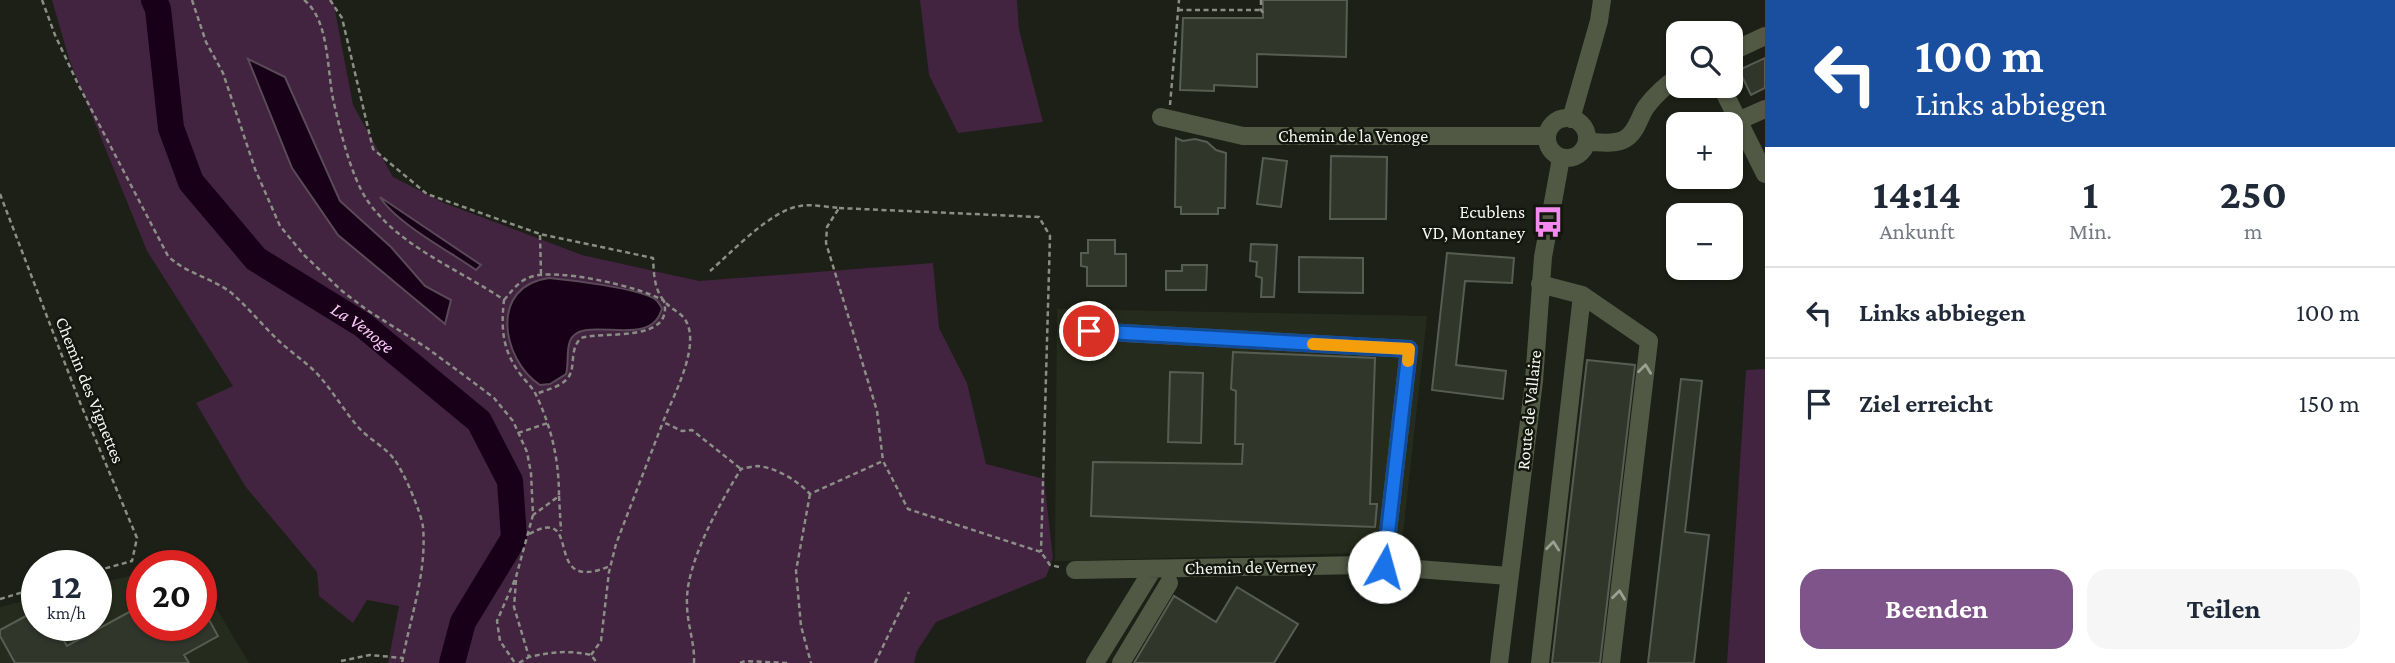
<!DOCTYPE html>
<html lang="de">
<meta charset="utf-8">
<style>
body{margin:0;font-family:"Crimson Pro",serif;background:#f6f6f7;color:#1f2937;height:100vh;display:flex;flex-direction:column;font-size:26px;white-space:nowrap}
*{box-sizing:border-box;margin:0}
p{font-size:23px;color:#747a83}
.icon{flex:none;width:38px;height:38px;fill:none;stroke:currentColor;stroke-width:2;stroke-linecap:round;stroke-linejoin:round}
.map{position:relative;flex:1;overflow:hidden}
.panel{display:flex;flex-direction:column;background:#fff;width:630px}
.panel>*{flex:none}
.hud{background:#1a4fa0;color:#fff;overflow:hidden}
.tools{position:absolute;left:1666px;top:21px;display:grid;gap:14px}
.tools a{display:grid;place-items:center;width:77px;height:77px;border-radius:14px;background:#fff;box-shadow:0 2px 5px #0004;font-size:35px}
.speed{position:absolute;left:21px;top:550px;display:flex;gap:14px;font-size:35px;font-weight:700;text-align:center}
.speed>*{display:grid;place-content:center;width:91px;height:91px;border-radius:50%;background:#fff;box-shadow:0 2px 5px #0004;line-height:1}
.speed small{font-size:18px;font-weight:400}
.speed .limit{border:10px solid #d22;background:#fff;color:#111}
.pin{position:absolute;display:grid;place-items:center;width:60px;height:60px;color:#fff;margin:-30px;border:4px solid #fff;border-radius:50%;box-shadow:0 2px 7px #0007}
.me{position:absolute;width:77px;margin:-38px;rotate:7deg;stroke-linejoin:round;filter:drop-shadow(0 0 5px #0008)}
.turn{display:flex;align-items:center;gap:24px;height:147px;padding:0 35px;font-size:32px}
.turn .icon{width:91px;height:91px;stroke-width:2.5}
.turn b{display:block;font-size:49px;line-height:60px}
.eta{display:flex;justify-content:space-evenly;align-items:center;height:119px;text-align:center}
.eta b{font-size:42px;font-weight:700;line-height:49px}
.action{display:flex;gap:14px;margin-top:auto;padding:14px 35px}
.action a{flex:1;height:80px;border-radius:21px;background:#7f548a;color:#fff;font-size:28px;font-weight:700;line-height:80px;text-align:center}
.action a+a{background:#f6f6f7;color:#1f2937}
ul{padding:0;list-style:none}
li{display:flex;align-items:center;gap:21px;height:91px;padding:0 35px;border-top:2px solid #e0e1e3}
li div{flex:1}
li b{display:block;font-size:26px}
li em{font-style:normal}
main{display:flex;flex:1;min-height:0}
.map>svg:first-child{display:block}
</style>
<main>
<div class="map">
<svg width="1765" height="663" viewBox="0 0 1765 663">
<rect width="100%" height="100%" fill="#1c2016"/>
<path fill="#262c1d" d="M1057,309L1427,316L1401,552L1055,561Z
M142,573V625H201V583L249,663H0V607L37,598V625H96V584Z"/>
<path fill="#422340" d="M52,0H333L353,105L393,177L444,203L582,255L699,281L933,263L939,328L967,383L986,464L1044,479L1053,558L1046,577L936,622L917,651L914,663H388L399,606L367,600L353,623L319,596L317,572L245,486L196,403L233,386L147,251L69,59Z
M920,0H1017L1019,30L1043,122L958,133L929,75Z
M1765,369V663H1727L1746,370Z"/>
<path fill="#180018" stroke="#5a4a58" stroke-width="2" d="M248,59L285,77L340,201L391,247L425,286L451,300L445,324L338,235L292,168Z
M380,197L481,265L476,270C449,251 396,223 380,197Z
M549,278C571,280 637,288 655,299C659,302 659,304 662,308C652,352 581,312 570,341C566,351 569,364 566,374L550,384L540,385C501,359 489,286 549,278Z"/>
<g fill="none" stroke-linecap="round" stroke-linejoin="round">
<path stroke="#180018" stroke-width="26" id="s1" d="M154,0L158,9L171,128L191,182L256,259L363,325L479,421L510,481L514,538L463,622L452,663"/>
</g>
<path fill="#31362b" stroke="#585d51" stroke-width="2" d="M1263,0H1347L1346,57L1257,54V87L1214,85V91L1180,90L1183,18H1263Z
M1765,58V88L1751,95L1739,70Z
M1176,138L1183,141L1195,139L1207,142L1216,150L1226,153L1225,208H1218V214H1181V207H1175Z
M1331,156L1387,157L1386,219H1330Z
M1263,158L1287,161L1281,207L1257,204Z
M1088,240H1115V254H1126V286H1087V267L1081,266V253H1088Z
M1251,244L1277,245L1274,297H1261L1262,278L1256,276L1257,262L1250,261Z
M1447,253L1514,258L1512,283L1465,281L1456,365L1506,371L1503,399L1432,390Z
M1299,257L1363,258V293L1299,292Z
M1182,265H1207L1206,290H1166V271H1182Z
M1233,352L1375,358L1370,504H1377L1375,527L1091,516L1093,462L1242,464L1243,444H1235L1236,391L1231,389Z
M1587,360L1635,365L1600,663H1552Z
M1170,372L1203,373L1201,443L1168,442Z
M1681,379L1702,381L1685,532L1709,535L1694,663H1648Z
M1237,587L1298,624L1274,663H1134L1174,596L1216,622Z
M142,605V625H201V605L218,636L184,655L189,663H15L0,636V630L37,610V625H55L67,646Z"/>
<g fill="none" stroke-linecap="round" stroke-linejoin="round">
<path stroke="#8a8e85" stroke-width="2.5" stroke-dasharray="5 3.5" stroke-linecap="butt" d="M42,0L55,35L78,84L168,256C187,275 216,278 236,297C251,311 265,328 280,342C293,354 309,364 320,377C334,393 345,412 359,428C369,439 385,447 394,459C404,472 421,512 423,527C427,574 410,617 402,663
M192,0L206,42L223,73L255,169L280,226L304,255L342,291L367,310L427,348L473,382L494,398L513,421L527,452L531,473L533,515L516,577L497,621L500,641L515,663
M304,0C329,19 327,69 333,99C340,129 350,174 367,200C399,247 459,269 504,300C501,327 502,348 518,371C524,380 533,387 537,397C552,429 559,461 559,496L533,515
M330,0L342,18L373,149L427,194L540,234L653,258C654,275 654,292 667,304C672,309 680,313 684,318C703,343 673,396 663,422L682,431L692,430L741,469
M1261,0V10L1264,14
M1178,10H1261
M1170,105L1179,0
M0,194L79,400L137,538L132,561L96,571
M839,208L1039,217L1050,236L1041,552
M540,235L541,274
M710,271C732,252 771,210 800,206C812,204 827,207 839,208L827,227L826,243L877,411L883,461
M504,300C511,292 518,282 528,278C552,266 642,287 664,301C674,343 605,331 581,338C568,351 577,368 567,379C560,387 546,390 536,394
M518,433L548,423
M810,494L796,571L801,626L811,663
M559,496L561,531
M529,534C586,503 539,596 610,566
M516,580L514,607L529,657C551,652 569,650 591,655L597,663
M0,599L37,588
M591,655L601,641L609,572L616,544L663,422
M341,661L370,655L403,658
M519,663L529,657
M694,663C695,643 687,624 687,604C685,564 720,503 741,469C746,468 753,466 758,466C777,468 798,481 810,494L883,461L908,509L1041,552L1050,565L1059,567
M740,663L745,661L788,663
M875,663L909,592"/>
<path stroke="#515945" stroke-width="18" d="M1731,52L1765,36
M1721,86L1765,174
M1161,117L1243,136H1546
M1547 138a20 20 0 1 1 40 0a20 20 0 1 1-40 0Z
M1571,119L1599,21L1602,0
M1738,121L1765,109
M1587,142C1599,142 1615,145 1625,139C1637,132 1639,117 1646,107C1655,95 1666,85 1678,77
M1540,284L1582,295L1649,341L1611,663
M1089,331L1409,349L1384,567
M1075,570L1365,565L1509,576
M1095,663L1153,569
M1121,663L1169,583
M1499,663L1534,381L1543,257L1561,158
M1540,663L1582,295"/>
</g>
<defs><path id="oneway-chevron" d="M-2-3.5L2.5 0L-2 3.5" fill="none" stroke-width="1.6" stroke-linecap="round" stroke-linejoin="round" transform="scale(1.75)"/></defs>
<g stroke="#9aa092">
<use href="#oneway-chevron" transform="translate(1645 369) rotate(-83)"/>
<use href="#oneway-chevron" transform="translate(1553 546) rotate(-84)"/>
<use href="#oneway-chevron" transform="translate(1619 595) rotate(-83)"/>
</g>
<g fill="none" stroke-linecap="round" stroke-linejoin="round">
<defs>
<path id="route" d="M1089,331L1409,349L1384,567"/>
</defs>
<use href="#route" stroke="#114b97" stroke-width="18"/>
<use href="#route" stroke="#1a73e8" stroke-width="12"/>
<path stroke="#f59e0b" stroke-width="12" d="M1313,344L1409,349L1408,361"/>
</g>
<defs>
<symbol id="bus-bare" viewBox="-9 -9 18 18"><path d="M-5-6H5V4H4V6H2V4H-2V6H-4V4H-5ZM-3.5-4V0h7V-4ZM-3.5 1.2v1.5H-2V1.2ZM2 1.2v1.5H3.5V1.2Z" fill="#f489f0" stroke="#13160d" stroke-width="2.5" paint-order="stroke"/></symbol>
</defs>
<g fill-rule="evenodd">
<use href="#bus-bare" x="1526" y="200" width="44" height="44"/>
</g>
<g text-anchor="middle" stroke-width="5" stroke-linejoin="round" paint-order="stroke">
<g font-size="18" fill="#f3f6ef" stroke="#13160d">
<text x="1353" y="142">Chemin de la Venoge</text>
<text transform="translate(90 390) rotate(68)" y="6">Chemin des Vignettes</text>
<text transform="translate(1529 410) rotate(-84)" y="6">Route de Vallaire</text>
<text transform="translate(1250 567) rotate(-1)" y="6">Chemin de Verney</text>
</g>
<g font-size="18" fill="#f3f6ef" stroke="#13160d" text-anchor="end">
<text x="1525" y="218">Ecublens<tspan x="1525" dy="21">VD, Montaney</tspan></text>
</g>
<g font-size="19" font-style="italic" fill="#f8c7f5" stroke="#13160d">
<text dy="7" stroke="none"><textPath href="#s1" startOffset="415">La Venoge</textPath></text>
</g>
</g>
</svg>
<div class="tools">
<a><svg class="icon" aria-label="search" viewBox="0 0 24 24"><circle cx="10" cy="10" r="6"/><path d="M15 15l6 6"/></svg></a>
<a>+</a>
<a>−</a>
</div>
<div class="speed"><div>12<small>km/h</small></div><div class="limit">20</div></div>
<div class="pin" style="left:1089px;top:331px;background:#d93025"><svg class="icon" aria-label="arrive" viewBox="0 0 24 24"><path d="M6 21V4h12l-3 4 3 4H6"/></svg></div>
<svg class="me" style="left:1384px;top:567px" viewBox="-20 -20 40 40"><circle r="19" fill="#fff"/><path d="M0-13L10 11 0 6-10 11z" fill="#1a73e8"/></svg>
</div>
<section class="panel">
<div class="hud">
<div class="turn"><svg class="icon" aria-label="left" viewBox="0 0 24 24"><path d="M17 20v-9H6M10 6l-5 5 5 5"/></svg><div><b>100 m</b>Links abbiegen</div></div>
</div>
<div class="eta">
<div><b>14:14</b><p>Ankunft</p></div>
<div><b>1</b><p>Min.</p></div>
<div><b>250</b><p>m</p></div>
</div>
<ul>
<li><svg class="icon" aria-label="left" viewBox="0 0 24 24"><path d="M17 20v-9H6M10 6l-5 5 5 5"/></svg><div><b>Links abbiegen</b></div><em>100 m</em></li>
<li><svg class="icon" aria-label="arrive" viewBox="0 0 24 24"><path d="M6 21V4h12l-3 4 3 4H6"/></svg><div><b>Ziel erreicht</b></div><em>150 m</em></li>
</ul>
<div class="action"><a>Beenden</a><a>Teilen</a></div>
</section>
</main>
